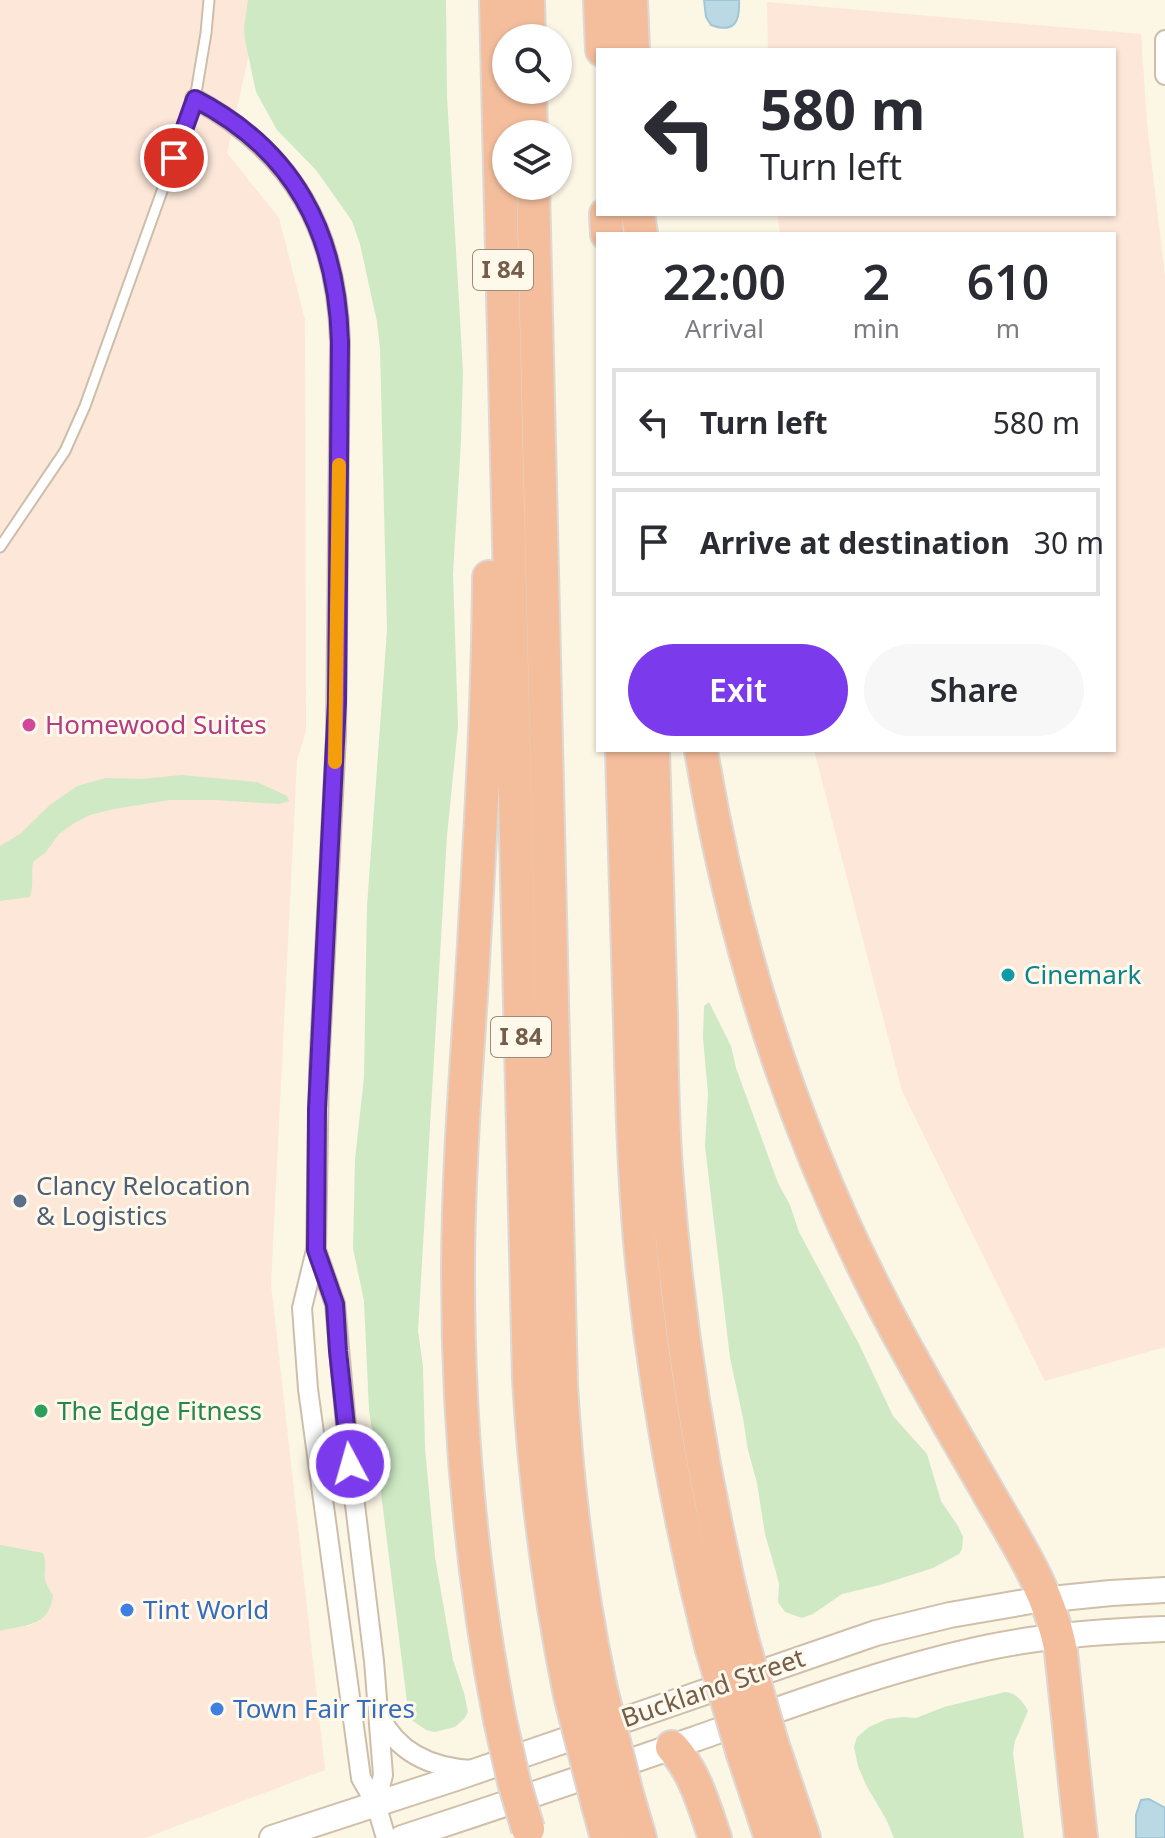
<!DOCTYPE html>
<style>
body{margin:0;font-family:"Noto Sans",sans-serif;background:#f7f7f7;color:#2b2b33;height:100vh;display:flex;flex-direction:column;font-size:30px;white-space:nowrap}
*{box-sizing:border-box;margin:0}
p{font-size:26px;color:#7c7c81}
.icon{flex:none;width:44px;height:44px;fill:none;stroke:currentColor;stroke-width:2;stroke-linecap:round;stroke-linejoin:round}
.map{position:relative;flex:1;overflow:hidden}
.panel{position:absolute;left:596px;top:232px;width:520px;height:520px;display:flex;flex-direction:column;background:#fff;border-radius:0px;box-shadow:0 2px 6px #0004}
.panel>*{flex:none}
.hud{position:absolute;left:596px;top:48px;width:520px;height:168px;border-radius:0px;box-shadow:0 2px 6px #0004;background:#fff;color:#2b2b33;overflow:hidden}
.fabs{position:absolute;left:492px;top:24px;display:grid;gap:16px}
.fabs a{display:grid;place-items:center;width:80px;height:80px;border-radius:50%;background:#fff;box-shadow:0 2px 6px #0004;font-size:40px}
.pin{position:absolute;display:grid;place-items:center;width:68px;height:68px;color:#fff;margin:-34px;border:4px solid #fff;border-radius:50%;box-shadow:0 2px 8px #0007}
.me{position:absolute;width:88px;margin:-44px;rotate:354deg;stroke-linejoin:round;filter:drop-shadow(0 0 6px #0008)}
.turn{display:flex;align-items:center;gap:28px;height:168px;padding:0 32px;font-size:36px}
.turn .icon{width:104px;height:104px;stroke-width:2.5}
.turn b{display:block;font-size:56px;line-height:68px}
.eta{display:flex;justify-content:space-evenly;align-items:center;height:136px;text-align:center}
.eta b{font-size:48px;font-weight:600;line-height:56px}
.action{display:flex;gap:16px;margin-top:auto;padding:16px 32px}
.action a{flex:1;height:92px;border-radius:48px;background:#7c3aed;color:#fff;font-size:32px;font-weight:600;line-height:92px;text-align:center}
.action a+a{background:#f7f7f7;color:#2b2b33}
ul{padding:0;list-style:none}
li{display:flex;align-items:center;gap:24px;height:108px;margin:0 16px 12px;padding:0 16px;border:4px solid #e1e1e2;border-radius:0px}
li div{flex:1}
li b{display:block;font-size:30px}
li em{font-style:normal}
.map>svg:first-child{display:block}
</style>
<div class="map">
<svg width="1165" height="1838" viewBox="0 0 1165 1838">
<rect width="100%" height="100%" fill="#fcf6e5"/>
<path fill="#fce7d9" d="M0,0H253L255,27L227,153L279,218L305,320L306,731L297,760L271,1284L325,1770L145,1838H0V1628L28,1626L40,1621L0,1560Z
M767,2L1141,34L1147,124L1165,277V1347L1045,1381L902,1091L814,750H1114V234H780L777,214H1114V50H768Z"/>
<path fill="#cee9c4" d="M248,0H446L447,97L463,371L461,441L453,574L458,726L447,836L418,1331L423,1366L425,1448L435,1557L453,1660L464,1693L468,1712L464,1719L455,1727L435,1732L426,1730L413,1721L408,1710L377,1461L369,1410L364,1301L353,1248L355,1160L364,1077L367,906L387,630L380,348L377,322L360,244L352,221L316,170L277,130L256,92L245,40L244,27Z
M182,775L257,782L287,796L289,801L280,804L214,800H169L114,809L90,815L76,822L59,834L46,852L33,862C31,874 34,884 30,897L0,901V846L20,834L50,805L77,786L106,778L141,779Z
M709,1002L731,1046L736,1068L778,1183L790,1205L799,1232L859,1344L893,1416L927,1454L941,1501L958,1526L963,1537L962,1549L959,1554L933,1568L880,1585L842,1594L813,1614L802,1618L785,1612L778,1602L779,1584L776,1572L765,1534L757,1483L748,1450L743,1418L730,1358L705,1146L708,1093L703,1038L704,1006Z
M0,1545L43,1553C50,1573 37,1573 53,1595C49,1628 26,1624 0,1631Z
M1005,1692C1015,1692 1024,1702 1028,1711L1015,1741L1013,1753L1024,1838H894L886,1819L866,1785L858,1766L854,1747L857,1737L869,1727L887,1719L903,1717L916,1718L944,1707Z"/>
<path fill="#bad9e5" stroke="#a0c7d6" stroke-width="2" d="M704,0H739C740,21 735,34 711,25L706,17Z
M1149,1799L1165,1808V1838H1136V1815L1141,1800Z"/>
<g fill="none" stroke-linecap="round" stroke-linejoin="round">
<defs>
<path id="lane" d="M0,547L65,451L85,406L195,99L206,33L209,0"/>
<path id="street" d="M1165,40V75
M195,99C294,153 337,231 340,342L336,736L319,1070L316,1250L302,1308L308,1389L361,1778L376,1804L386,1838
M316,1250L335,1304L348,1447L374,1661L383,1775L376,1804
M380,1716C398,1754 433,1768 473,1770"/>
<path id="secondary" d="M272,1838L456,1778L876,1633L950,1615L1031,1601L1111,1593L1165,1590
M402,1838C500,1806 597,1773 695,1739C792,1705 889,1668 990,1647C1047,1635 1107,1631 1165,1629"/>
<path id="highway" d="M496,0L529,1379C535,1485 549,1591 570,1695
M528,0L529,38
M600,0L602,50
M631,0L633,50
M530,90L531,134
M533,186L561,1385C567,1486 579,1586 600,1685
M606,214L607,234
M638,214L641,234
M489,577C488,717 479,856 471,995C465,1088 458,1181 458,1274C458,1424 471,1572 500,1720
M622,750C624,841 627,932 630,1022C632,1099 634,1176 641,1252C654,1385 678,1516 711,1646
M653,750C656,839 658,928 661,1017C662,1071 662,1126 667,1181C679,1337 703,1483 741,1635
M701,750C733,943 793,1131 883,1305C916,1369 953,1431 989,1494C1018,1544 1051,1595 1061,1652L1081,1838
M772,1743L804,1838
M672,1747C695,1772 704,1806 715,1838
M743,1754L771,1838
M627,1794L640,1838
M598,1805L607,1838"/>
</defs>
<use href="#lane" stroke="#cdbeab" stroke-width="13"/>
<use href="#street" stroke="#cdbeab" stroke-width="22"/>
<use href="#secondary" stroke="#d0bfa9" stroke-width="28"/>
<use href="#highway" stroke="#ded8d4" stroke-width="36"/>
<use href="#lane" stroke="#fff" stroke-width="9"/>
<use href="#street" stroke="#fff" stroke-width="18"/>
<use href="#secondary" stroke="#fff" stroke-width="24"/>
<use href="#highway" stroke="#f4be9d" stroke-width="32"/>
<defs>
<path id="highway-bridge" d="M741,1635L772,1743
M711,1646L743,1754
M600,1685L627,1794
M570,1695L598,1805
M500,1720L514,1782L528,1829"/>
</defs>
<use href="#highway-bridge" stroke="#ded8d4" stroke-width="36" stroke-linecap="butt"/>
<use href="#highway-bridge" stroke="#f4be9d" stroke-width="32"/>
</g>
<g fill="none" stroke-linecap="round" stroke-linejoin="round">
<defs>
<path id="route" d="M174,158L195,99C294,150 337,233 340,342L337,702L317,1110L316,1250L335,1304L338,1351L350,1464"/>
</defs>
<use href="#route" stroke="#51269a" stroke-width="20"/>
<use href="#route" stroke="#7c3aed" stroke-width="14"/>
<path stroke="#f59e0b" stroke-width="14" d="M335,762L339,465"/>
</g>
<circle fill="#d1479c" stroke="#fff9eb" stroke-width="3" cx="29" cy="725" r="8"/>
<circle fill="#0f9aa8" stroke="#fff9eb" stroke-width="3" cx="1008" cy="975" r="8"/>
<circle fill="#5c6f8a" stroke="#fff9eb" stroke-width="3" cx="20" cy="1201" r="8"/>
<circle fill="#2e9e5b" stroke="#fff9eb" stroke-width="3" cx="41" cy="1411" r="8"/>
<g fill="#3f7fe0" stroke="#fff9eb" stroke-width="3">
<circle cx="127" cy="1610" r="8"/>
<circle cx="217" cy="1709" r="8"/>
</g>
<g text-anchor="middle" stroke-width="6" stroke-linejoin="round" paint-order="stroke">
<g fill="#fff9eb" stroke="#9e8c7b" stroke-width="2">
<rect x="473" y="250" width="60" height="40" rx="6"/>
<rect x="491" y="1017" width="60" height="40" rx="6"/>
</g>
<g font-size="24" font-weight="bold" fill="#745e4b">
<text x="503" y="278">I 84</text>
<text x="521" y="1045">I 84</text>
</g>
<g font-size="26" fill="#b23c85" stroke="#fff9eb" text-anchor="start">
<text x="45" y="734">Homewood Suites</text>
</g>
<g font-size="26" fill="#0d838f" stroke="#fff9eb" text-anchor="start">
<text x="1024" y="984">Cinemark</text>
</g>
<g font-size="26" fill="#4e5e75" stroke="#fff9eb" text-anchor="start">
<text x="36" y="1195">Clancy Relocation<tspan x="36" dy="30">&amp; Logistics</tspan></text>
</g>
<g font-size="26" fill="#27864d" stroke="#fff9eb" text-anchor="start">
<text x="57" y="1420">The Edge Fitness</text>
</g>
<g font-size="26" fill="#366cbe" stroke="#fff9eb" text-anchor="start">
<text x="143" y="1619">Tint World</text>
<text x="233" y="1718">Town Fair Tires</text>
</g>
<g font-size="26" fill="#745e4b" stroke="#fff9eb">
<text transform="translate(713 1688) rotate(-19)" y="9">Buckland Street</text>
</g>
</g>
</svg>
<div class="fabs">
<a><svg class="icon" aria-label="search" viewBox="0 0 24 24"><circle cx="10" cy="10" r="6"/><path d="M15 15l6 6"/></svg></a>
<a><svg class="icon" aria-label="layers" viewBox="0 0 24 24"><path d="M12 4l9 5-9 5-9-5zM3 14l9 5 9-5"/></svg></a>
</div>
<div class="pin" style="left:174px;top:158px;background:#d93025"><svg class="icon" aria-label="arrive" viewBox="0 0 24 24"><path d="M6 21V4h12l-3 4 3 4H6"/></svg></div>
<svg class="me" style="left:350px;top:1464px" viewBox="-20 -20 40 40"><circle r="17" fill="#7c3aed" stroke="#fff" stroke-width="3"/><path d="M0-11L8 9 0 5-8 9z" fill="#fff"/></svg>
<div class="hud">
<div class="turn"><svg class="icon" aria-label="left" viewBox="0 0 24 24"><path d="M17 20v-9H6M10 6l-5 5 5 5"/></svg><div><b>580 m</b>Turn left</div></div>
</div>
<section class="panel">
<div class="eta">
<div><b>22:00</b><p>Arrival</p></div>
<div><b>2</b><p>min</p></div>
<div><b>610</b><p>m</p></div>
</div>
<ul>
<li><svg class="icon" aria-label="left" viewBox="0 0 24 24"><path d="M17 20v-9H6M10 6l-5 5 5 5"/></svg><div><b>Turn left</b></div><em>580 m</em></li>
<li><svg class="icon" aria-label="arrive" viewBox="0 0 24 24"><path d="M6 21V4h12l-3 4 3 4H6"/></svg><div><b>Arrive at destination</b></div><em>30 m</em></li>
</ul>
<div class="action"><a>Exit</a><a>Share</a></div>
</section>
</div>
